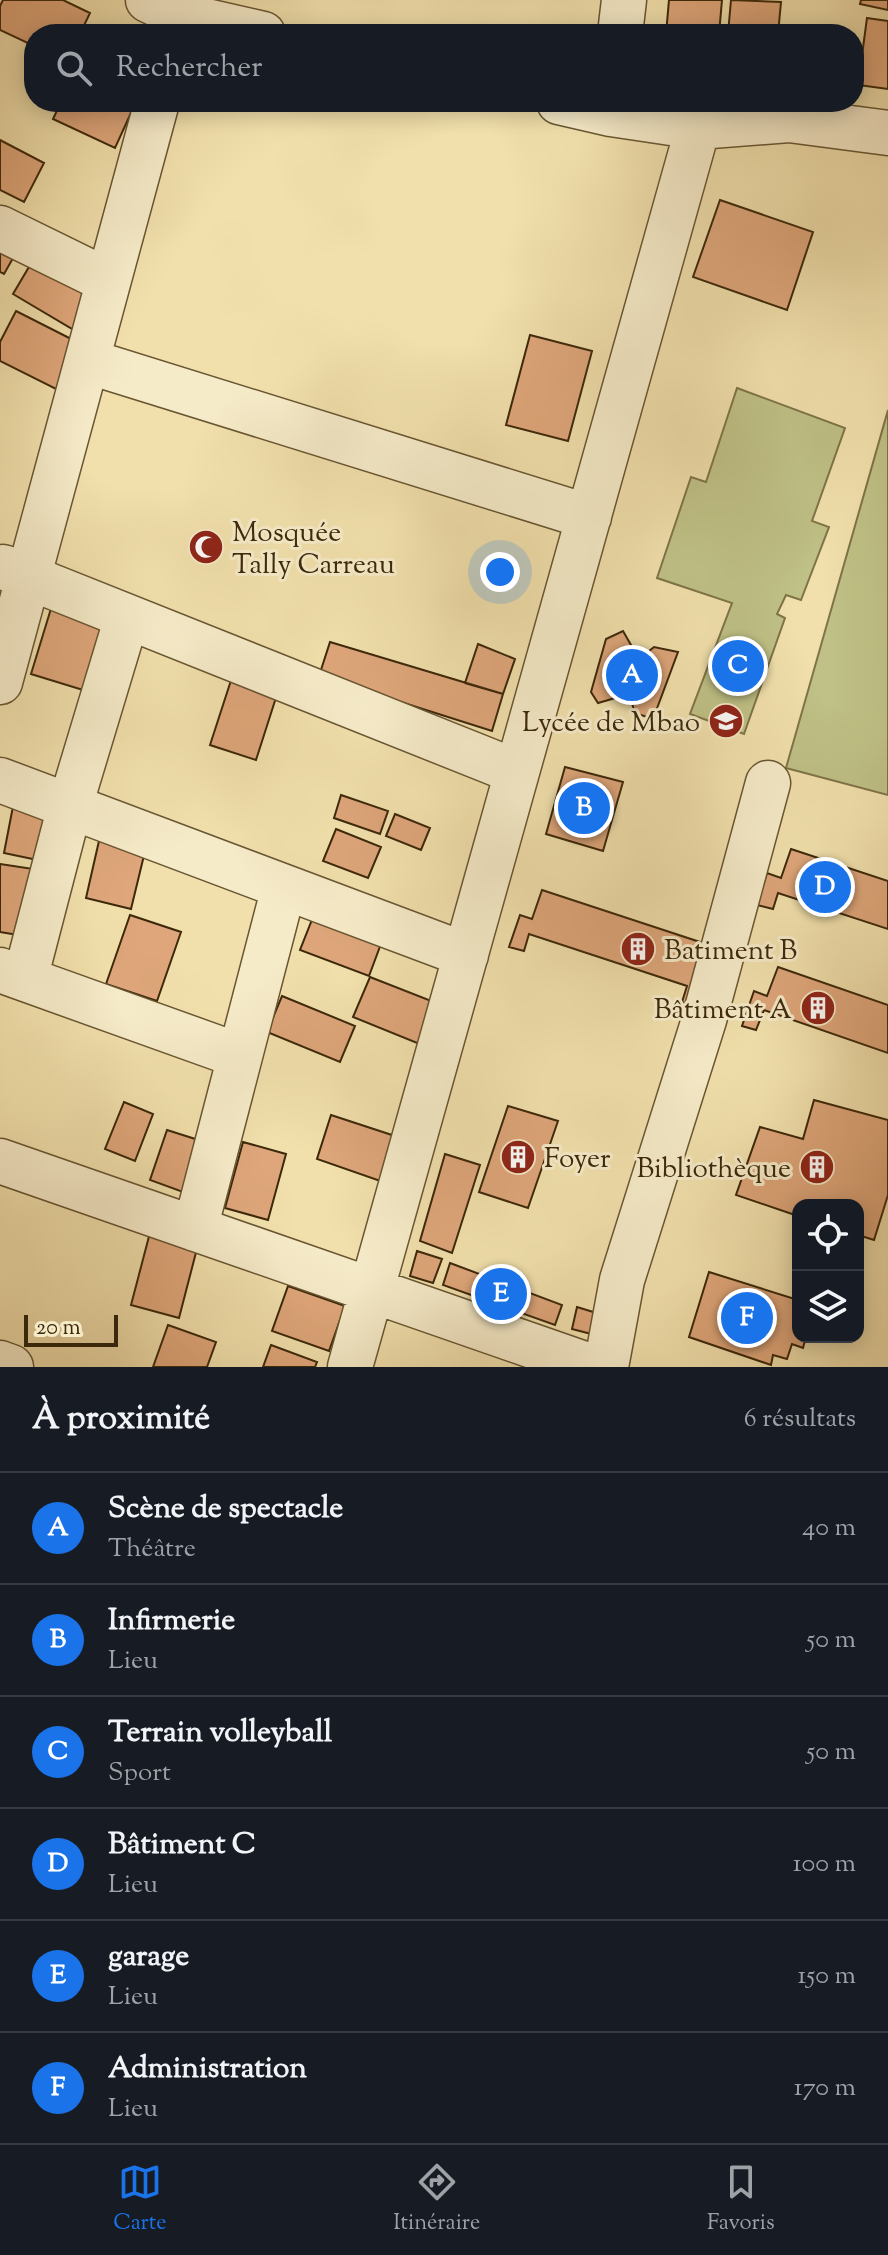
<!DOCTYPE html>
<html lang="fr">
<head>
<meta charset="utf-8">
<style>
	body { margin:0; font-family:"Sorts Mill Goudy",serif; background:#20242c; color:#f1f3f6 }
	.controls { position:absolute; right:24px; bottom:24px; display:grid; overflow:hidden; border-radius:16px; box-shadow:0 4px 20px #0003 }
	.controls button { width:72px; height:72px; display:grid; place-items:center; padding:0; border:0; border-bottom:2px solid #363941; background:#171b24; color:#f1f3f6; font:40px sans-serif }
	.scale { position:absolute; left:24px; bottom:20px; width:94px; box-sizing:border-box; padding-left:8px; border:4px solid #3c280a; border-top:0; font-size:22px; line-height:28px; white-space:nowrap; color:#3c280a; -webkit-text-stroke:6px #f6ebc9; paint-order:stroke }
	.you { position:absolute; left:500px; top:572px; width:28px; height:28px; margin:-20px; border:6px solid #fff; border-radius:50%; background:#1a73e8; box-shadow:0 0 0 12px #1a73e833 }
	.badge { display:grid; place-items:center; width:52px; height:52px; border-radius:50%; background:#1a73e8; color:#fff; font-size:26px; font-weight:700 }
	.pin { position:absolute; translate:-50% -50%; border:4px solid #fff; box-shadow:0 2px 8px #0006 }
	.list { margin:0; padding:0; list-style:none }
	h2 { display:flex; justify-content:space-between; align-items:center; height:104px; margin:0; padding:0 32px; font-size:34px }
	h2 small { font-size:26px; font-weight:400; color:#9ea1a6 }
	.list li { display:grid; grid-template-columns:52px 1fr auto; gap:24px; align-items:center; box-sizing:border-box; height:112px; padding:0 32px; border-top:2px solid #363941 }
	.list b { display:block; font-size:30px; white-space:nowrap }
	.list p { margin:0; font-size:26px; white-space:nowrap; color:#9ea1a6 }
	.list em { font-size:26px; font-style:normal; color:#9ea1a6 }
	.icon { flex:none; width:44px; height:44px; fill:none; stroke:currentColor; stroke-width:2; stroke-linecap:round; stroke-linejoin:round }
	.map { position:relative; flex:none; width:888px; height:1367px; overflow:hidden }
	.search { position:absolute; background:#171b24; box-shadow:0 4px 20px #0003; left:24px; right:24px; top:24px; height:88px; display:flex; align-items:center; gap:20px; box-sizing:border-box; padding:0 28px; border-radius:32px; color:#9ea1a6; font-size:30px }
	.sheet { height:776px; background:#171b24 }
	nav { display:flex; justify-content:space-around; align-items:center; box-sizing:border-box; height:112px; border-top:2px solid #363941; background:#171b24; font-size:22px; color:#9ea1a6 }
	nav a { display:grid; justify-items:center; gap:4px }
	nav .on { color:#1a73e8 }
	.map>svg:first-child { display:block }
</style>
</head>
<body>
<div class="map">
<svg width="888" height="1367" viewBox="0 0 888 1367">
	<rect width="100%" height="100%" fill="#f1e0ac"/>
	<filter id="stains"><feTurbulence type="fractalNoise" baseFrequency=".0025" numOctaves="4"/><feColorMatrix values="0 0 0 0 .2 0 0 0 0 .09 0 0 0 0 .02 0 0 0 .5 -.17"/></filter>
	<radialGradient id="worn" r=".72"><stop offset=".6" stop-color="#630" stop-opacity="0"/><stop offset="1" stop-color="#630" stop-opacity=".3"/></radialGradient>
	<path fill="#bfc186" stroke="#7e7448" stroke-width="2" d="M 737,388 L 845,428 L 812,521 L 829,527 L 801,600 L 786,595 L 777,614 L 785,618 L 744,734 L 690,714 L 732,603 L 657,578 L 691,477 L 706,482 Z
		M 888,410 L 888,795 L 786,768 Z"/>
	<path fill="#dea67a" stroke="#3c280a" stroke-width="2" d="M 3,0 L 63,0 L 90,13 L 80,34 L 34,34 L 34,46 L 0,30 L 0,6 Z
		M 669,0 L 722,0 L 719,34 L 666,34 Z
		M 731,0 L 781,2 L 778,34 L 728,34 Z
		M 861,0 L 888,0 L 888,10 L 860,4 Z
		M 867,18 L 888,21 L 888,89 L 858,85 Z
		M 61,102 L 136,102 L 115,148 L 53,119 Z
		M 0,140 L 44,163 L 24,202 L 0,190 Z
		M 720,200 L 813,232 L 787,310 L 693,277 Z
		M 0,232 L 21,244 L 4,274 L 0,272 Z
		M 36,255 L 101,294 L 79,333 L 13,294 Z
		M 16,311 L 89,348 L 66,394 L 0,361 L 0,342 Z
		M 530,335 L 592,351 L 568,441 L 506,425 Z
		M 53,602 L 105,618 L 83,690 L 31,674 Z
		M 623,631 L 639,659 L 654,647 L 678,652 L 653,719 L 635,713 L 629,694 L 598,703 L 591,692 L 606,639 Z
		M 330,642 L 503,694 L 492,731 L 319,676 Z
		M 478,644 L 515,659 L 503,694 L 465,683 Z
		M 235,668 L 281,682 L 256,760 L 210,745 Z
		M 565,767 L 623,782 L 603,851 L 546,834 Z
		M 341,795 L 388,811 L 380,834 L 334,818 Z
		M 15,796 L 58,805 L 47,862 L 4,853 Z
		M 395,814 L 430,828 L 421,850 L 386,836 Z
		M 336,829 L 381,847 L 368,878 L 323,861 Z
		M 101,832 L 147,843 L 131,909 L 86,898 Z
		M 791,849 L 888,881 L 888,929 L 778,893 L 773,909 L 757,905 L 767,873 L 781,878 Z
		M 0,864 L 40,870 L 30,937 L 0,932 Z
		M 542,890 L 703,943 L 693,976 L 705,980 L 696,1006 L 682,1002 L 687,986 L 529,934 L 524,951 L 509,947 L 520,915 L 532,919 Z
		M 317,907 L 385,933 L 369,976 L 300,950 Z
		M 130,915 L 181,932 L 157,1001 L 106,984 Z
		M 778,967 L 888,1005 L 888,1053 L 764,1010 L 756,1030 L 742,1026 L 754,991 L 767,996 Z
		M 370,977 L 439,1004 L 422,1045 L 353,1017 Z
		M 282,996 L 355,1026 L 340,1062 L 267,1032 Z
		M 814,1100 L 888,1120 L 888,1195 L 874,1240 L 858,1235 L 858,1205 L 798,1205 L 798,1216 L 736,1195 L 760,1127 L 803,1139 Z
		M 124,1102 L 153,1114 L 135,1161 L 105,1149 Z
		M 508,1106 L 558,1121 L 528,1208 L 479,1192 Z
		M 331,1115 L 401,1138 L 386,1183 L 317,1159 Z
		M 167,1130 L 211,1144 L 194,1196 L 150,1180 Z
		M 243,1142 L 286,1154 L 268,1220 L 225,1208 Z
		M 445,1154 L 480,1165 L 452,1253 L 420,1241 Z
		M 152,1225 L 200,1237 L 179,1318 L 131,1305 Z
		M 417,1251 L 442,1259 L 433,1283 L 410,1276 Z
		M 450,1263 L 562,1305 L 555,1325 L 443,1285 Z
		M 709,1272 L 798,1300 L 798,1337 L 806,1337 L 803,1348 L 792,1344 L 787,1359 L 773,1355 L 771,1365 L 689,1337 Z
		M 288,1286 L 345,1306 L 329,1351 L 272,1331 Z
		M 577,1307 L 603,1315 L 599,1336 L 572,1329 Z
		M 168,1325 L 216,1342 L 207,1367 L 153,1367 Z
		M 271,1345 L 317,1362 L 315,1367 L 263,1367 Z"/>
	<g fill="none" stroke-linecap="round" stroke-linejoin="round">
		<g stroke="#695632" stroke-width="47">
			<path id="minor" d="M 148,0 L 180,15 L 263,34
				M 620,34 L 624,0
				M 559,102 L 611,114 L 698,127 L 789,120 L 888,133
				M 0,228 L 108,281
				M 87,361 L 589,517
				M 3,567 L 517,772
				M 0,682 L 157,102
				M 0,780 L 466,955
				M 0,970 L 240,1056
				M 25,979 L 70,806 L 127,617
				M 0,1161 L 593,1367
				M 195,1229 L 284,887
				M 0,1363 L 11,1367
				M 350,1367 L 698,127
				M 606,1367 L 622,1280 L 704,1020 L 768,783"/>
		</g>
		<use href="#minor" stroke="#f6ebc9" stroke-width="44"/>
	</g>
	<defs>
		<g id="mosque-disc" transform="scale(1.8)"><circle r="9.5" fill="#8f2418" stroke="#f6ebc9"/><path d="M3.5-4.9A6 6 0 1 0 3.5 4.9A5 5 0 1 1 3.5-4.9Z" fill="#fff"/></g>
		<g id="school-disc" transform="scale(1.8)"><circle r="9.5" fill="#8f2418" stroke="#f6ebc9"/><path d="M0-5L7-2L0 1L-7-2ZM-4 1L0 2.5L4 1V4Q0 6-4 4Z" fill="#fff"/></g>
		<g id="building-disc" transform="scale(1.8)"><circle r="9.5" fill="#8f2418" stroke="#f6ebc9"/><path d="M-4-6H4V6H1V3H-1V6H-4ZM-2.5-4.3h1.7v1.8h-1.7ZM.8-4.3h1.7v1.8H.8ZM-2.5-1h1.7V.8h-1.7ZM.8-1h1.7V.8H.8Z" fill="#fff"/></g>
	</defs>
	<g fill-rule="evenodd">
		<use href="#mosque-disc" x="206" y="547"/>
		<use href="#school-disc" x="726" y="721"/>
		<use href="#building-disc" x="638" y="949"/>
		<use href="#building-disc" x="818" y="1008"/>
		<use href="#building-disc" x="518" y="1157"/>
		<use href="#building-disc" x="817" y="1167"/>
	</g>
	<g text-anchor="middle" stroke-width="6" stroke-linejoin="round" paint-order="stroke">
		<g font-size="28" fill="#3c280a" stroke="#f6ebc9" text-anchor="start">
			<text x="232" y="541">Mosquée<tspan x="232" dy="32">Tally Carreau</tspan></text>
			<text x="700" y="731" text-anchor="end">Lycée de Mbao</text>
			<text x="664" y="959">Batiment B</text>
			<text x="792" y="1018" text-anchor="end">Bâtiment A</text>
			<text x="544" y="1167">Foyer</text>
			<text x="791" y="1177" text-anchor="end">Bibliothèque</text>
		</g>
	</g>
	<rect width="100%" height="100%" filter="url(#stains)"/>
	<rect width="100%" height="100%" fill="url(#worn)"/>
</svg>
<div class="controls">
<button><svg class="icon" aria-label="locate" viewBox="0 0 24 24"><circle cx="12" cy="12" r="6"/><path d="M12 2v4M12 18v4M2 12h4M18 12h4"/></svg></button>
<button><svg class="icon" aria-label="layers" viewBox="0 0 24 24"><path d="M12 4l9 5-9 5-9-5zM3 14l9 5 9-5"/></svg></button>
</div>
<div class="scale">20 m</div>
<div class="you"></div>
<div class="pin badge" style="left:632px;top:675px">A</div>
<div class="pin badge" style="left:584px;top:808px">B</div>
<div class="pin badge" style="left:738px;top:666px">C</div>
<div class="pin badge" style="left:825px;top:887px">D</div>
<div class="pin badge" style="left:501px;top:1294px">E</div>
<div class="pin badge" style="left:747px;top:1318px">F</div>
<div class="search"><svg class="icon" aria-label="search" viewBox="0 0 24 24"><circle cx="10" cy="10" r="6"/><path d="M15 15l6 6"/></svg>Rechercher</div>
</div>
<section class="sheet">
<h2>À proximité<small>6 résultats</small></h2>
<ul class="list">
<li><span class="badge">A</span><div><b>Scène de spectacle</b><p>Théâtre</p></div><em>40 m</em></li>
<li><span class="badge">B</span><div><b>Infirmerie</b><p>Lieu</p></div><em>50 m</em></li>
<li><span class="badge">C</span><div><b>Terrain volleyball</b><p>Sport</p></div><em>50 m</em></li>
<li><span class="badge">D</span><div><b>Bâtiment C</b><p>Lieu</p></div><em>100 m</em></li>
<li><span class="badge">E</span><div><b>garage</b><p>Lieu</p></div><em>150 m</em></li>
<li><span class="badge">F</span><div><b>Administration</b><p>Lieu</p></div><em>170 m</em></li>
</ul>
</section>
<nav>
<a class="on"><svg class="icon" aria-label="map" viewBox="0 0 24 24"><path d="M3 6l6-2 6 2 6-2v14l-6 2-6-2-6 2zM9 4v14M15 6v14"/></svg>Carte</a>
<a><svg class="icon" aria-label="directions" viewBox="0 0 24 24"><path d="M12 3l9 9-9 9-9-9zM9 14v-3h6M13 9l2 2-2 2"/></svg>Itinéraire</a>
<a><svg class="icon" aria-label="saved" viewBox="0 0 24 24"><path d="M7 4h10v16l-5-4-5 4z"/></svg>Favoris</a>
</nav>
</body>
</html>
